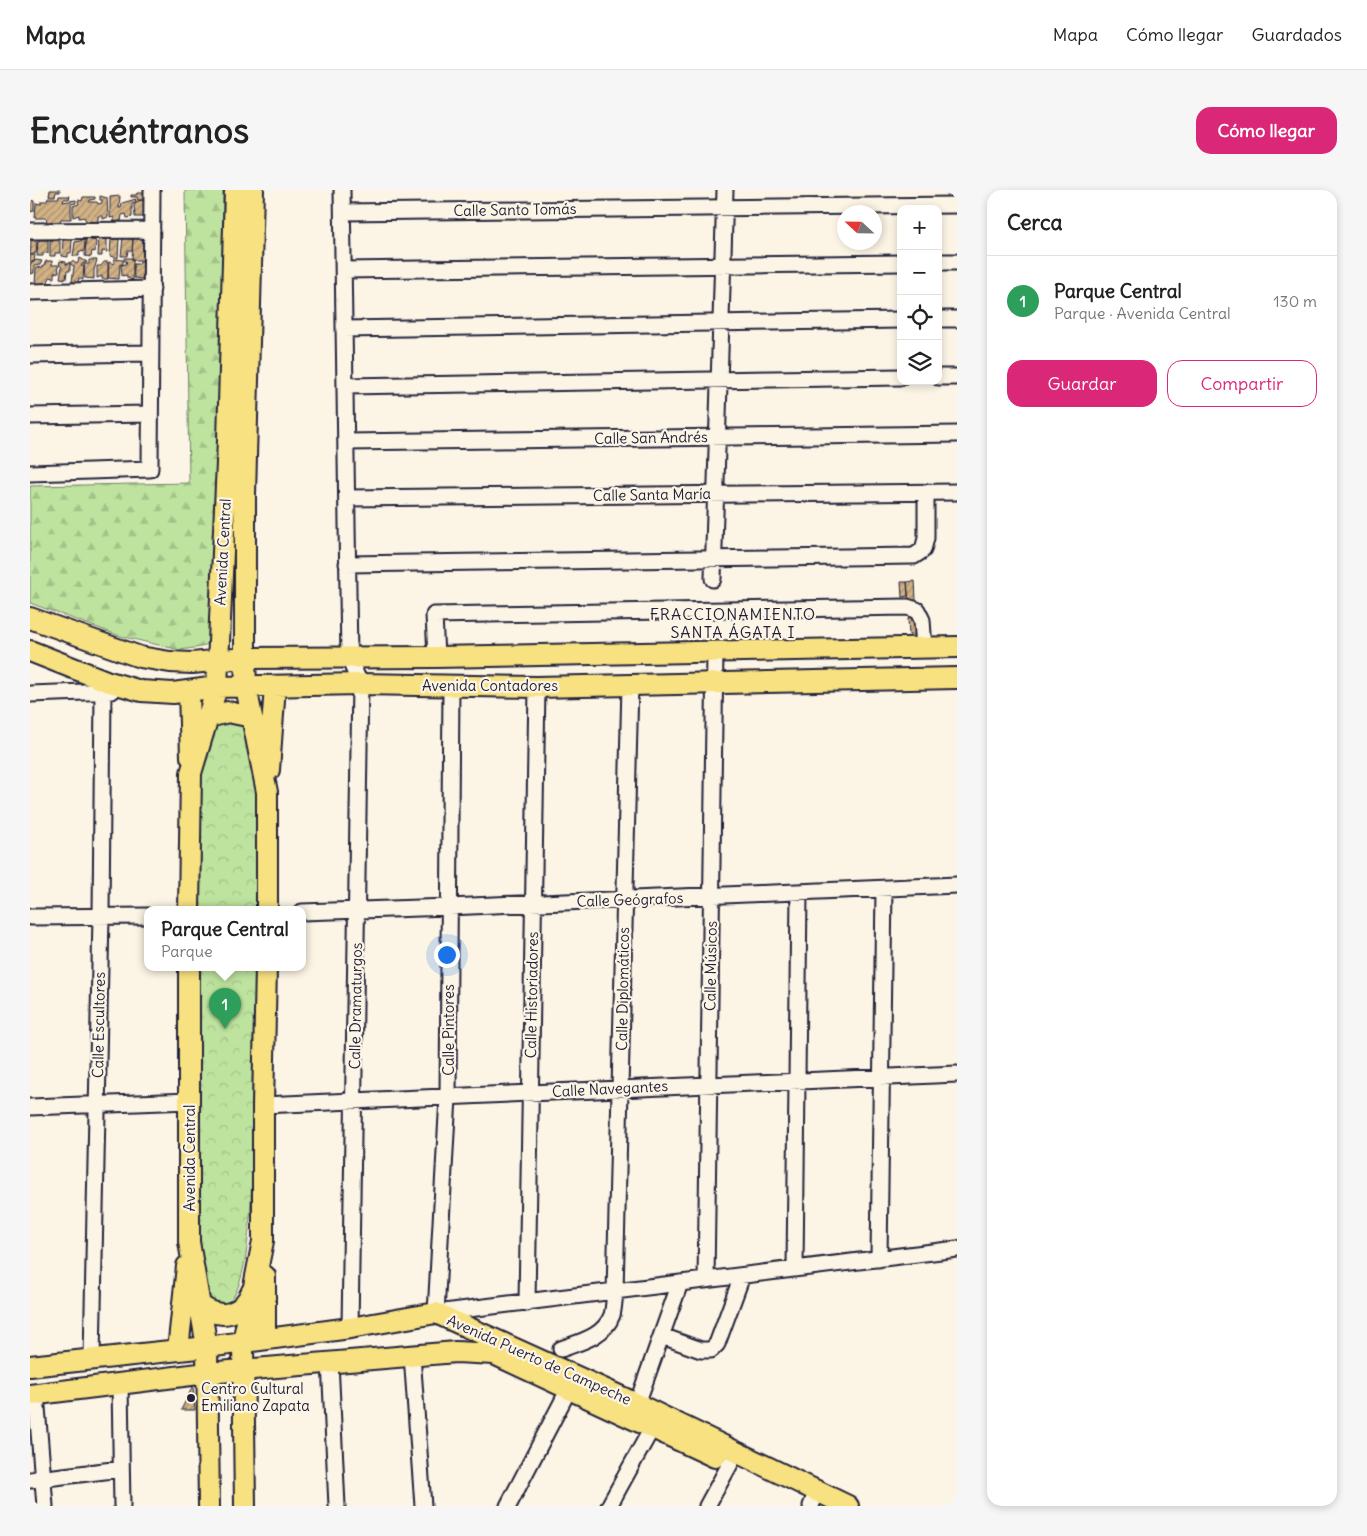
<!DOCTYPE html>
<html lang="es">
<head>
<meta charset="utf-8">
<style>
	body { margin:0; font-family:Delius,sans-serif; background:#f6f6f6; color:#222 }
	.controls { position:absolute; right:15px; top:15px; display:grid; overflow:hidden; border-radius:10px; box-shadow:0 2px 8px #0003 }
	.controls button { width:45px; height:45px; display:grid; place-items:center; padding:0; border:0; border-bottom:1px solid #e0e0e0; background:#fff; color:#222; font:25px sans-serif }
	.compass { position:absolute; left:807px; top:15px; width:45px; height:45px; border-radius:50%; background:#fff; box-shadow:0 2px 8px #0003; rotate:292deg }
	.you { position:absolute; left:416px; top:764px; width:18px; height:18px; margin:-12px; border:4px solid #fff; border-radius:50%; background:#1a73e8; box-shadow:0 0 0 8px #1a73e833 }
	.badge { display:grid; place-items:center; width:32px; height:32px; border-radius:50%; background:#db2777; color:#fff; font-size:16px; font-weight:700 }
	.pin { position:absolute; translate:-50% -41px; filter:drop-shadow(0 1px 2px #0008) }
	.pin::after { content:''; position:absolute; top:26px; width:18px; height:15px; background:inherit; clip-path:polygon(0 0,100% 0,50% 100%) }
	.popup { position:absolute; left:114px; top:716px; width:162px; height:65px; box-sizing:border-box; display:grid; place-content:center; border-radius:10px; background:#fff; filter:drop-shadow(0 1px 4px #0005); font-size:16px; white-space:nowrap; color:#767676 }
	.popup b { font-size:19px; color:#222 }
	.popup::after { content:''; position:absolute; left:50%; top:100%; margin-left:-10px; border:10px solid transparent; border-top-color:#fff }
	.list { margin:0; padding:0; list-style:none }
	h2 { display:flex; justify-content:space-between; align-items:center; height:65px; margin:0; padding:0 20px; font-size:21px }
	h2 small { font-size:16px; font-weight:400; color:#767676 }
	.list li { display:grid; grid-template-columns:32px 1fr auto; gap:15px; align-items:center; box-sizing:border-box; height:90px; padding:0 20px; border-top:1px solid #e0e0e0 }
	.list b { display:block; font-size:19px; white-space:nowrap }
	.list p { margin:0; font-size:16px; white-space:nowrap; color:#767676 }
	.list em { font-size:16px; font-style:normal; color:#767676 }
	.actions { display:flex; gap:10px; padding:15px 20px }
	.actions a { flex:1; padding:11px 0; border:1px solid #db2777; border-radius:15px; text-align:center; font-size:18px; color:#db2777 }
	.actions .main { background:#db2777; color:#fff }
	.icon { flex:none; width:28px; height:28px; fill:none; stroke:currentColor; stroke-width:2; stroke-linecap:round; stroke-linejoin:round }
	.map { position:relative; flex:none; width:927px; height:1316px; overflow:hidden; border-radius:15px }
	header { display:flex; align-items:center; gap:30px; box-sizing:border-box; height:70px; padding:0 25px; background:#fff; border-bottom:1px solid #e0e0e0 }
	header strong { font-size:24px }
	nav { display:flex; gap:28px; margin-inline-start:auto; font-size:18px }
	.intro { display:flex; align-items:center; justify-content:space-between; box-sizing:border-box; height:120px; padding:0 30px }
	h1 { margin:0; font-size:35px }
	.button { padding:12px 22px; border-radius:15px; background:#db2777; color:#fff; font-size:18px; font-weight:700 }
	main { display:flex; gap:30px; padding:0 30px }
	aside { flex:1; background:#fff; border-radius:15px; box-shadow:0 2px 8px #0003 }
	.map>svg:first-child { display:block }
</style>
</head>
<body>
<header>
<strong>Mapa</strong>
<nav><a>Mapa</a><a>Cómo llegar</a><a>Guardados</a></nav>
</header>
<div class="intro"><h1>Encuéntranos</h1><a class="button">Cómo llegar</a></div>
<main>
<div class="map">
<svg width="927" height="1316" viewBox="0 0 927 1316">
	<defs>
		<pattern id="forest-firs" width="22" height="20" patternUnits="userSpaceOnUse" patternTransform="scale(1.25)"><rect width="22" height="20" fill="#bee39e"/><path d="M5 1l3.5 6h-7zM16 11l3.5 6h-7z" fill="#a3c289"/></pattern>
		<pattern id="park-crowns" width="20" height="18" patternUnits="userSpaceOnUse" patternTransform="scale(1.25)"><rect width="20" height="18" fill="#bee39e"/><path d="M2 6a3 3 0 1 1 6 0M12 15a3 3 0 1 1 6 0" fill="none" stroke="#a3c289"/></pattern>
		<pattern id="building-hatch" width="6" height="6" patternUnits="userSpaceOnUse" patternTransform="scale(1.25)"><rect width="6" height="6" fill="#d2b285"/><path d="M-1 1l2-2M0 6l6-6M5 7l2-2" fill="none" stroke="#aa906e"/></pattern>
	</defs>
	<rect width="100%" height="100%" fill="#fcf5e5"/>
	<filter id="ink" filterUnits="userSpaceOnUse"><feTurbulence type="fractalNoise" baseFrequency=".02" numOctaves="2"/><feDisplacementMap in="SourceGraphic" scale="10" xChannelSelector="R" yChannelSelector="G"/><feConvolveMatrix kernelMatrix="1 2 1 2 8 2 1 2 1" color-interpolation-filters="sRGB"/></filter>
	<g filter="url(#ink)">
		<path fill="url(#forest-firs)" stroke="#70826c" d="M 155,0 L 193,0 L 187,449 L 171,457 L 150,460 L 90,446 L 0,413 L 0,296 L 159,293 Z"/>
		<path fill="url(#park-crowns)" stroke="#70826c" d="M 198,530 L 209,534 L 215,540 L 227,595 L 228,720 L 168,720 L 169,587 L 184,535 Z
			M 166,778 L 227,778 C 226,817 223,857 222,896 C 221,941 228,1085 198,1114 L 186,1115 L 180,1109 L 169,1071 L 164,868 Z"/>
		<path fill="url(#building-hatch)" stroke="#22223b" d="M 20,0 L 30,0 L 30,2 L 26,2 L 25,6 L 19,6 Z
			M 107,3 L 114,3 L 113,10 L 108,10 L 107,7 L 101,7 L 101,5 L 106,5 Z
			M 29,6 L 40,6 L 39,9 L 34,9 L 33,12 L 46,10 L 46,13 L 41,14 L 41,29 L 31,29 L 30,32 L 17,33 L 16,28 L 5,28 L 6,13 L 11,14 L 11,11 L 17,11 L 18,8 L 28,8 Z
			M 70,6 L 77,8 L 78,27 L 73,29 L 73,26 L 68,26 L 68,32 L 56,31 L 54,27 L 49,28 L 49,25 L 43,27 L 43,16 L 49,14 L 48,10 L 52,11 L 53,7 L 65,7 L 65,9 L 60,10 L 59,12 L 67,12 L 68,14 L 72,13 L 72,10 L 70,10 Z
			M 90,6 L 89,18 L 91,18 L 92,13 L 106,9 L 105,13 L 102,14 L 102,27 L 97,28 L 96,24 L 92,25 L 91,31 L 84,32 L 84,27 L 80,28 L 80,7 Z
			M 0,10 L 4,11 L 4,21 L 0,22 Z
			M 114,10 L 114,27 L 105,27 L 104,15 L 107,11 Z
			M 103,45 L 111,46 L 111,49 L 116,49 L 113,61 L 115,62 L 115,70 L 102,70 Z
			M 69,48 L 77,50 L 77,62 L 72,61 L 72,66 L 68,66 Z
			M 93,48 L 103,49 L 102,61 L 98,61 L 97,66 L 91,66 Z
			M 56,49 L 66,51 L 65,62 L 62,61 L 61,67 L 55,66 Z
			M 81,49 L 89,49 L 88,68 L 80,66 Z
			M 1,50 L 7,52 L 6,63 L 1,65 L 5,65 L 4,72 L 0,71 Z
			M 8,50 L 18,50 L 18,63 L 13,63 L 13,66 L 7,66 Z
			M 20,50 L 30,51 L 30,63 L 25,63 L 25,66 L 20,66 Z
			M 33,50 L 42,50 L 41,63 L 38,63 L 38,67 L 32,66 Z
			M 55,50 L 54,62 L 49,61 L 49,66 L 43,66 L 45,52 Z
			M 50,68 L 57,72 L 52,74 L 51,76 L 54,76 L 53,90 L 49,88 L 48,93 L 42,92 L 44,76 L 40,74 L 42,71 L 47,74 Z
			M 94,68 L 103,68 L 103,90 L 97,88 L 97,85 L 92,86 L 91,75 L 96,74 L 97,71 L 94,71 Z
			M 84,69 L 93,70 L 93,75 L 90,74 L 89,89 L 78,88 L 79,72 L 84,74 Z
			M 6,70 L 12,71 L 10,75 L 4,76 L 4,83 L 0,84 L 0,73 L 4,72 Z
			M 59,70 L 67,70 L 64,80 L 64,89 L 55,88 L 54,74 L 59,74 Z
			M 16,71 L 22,71 L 22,75 L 28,75 L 29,82 L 24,83 L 24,88 L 20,87 L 17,94 L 5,95 L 6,78 L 13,77 Z
			M 30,71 L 36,72 L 36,74 L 37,75 L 38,73 L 40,72 L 40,81 L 37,81 L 36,89 L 30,88 L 32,77 L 29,75 Z
			M 110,71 L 116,72 L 112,89 L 104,88 L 103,74 L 109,74 Z
			M 74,72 L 78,72 L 78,89 L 72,89 L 72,86 L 67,88 L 67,76 L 71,76 Z
			M 885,391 L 886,410 L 879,411 L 877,392 Z
			M 871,392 L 877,392 L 878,406 L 872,407 Z
			M 888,427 L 890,444 L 879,445 L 878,428 Z
			M 163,1196 L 165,1220 L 151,1220 Z"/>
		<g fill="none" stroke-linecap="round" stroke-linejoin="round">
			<g stroke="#22223b" stroke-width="19">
				<path id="minor" d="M 312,0 L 319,468 L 330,494 L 320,1138
					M 313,22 L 927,15
					M 0,41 L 122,40
					M 908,72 L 927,72
					M 313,80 L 871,73
					M 0,102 L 122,99
					M 908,129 L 927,129
					M 314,139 L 871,130
					M 0,165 L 120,163
					M 908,187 L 927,187
					M 315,196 L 871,187
					M 0,226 L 120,224
					M 316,252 L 927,244
					M 0,283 L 120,279 L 122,0
					M 317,308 L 927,302
					M 317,374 L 884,366 L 893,360 L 896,348 L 896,303
					M 683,389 L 695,0
					M 406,467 L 404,425 L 877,417 L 887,420 L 892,430 L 894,458
					M 421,496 L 418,907 L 406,1123 L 927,1059
					M 0,504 L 82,501
					M 272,722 L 419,717 L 927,695
					M 0,727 L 118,726
					M 233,915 L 927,884
					M 0,917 L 160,911
					M 849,1069 L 854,699
					M 765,1079 L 769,702
					M 676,1090 L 685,462
					M 497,1113 L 507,497
					M 632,1146 L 671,1160 L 681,1160 L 687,1154 L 712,1086
					M 531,1159 C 550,1152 574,1147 582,1125 C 584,1118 584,1109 585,1102 L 600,495
					M 382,1165 L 393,1316
					M 62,1168 L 71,726 L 73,501
					M 300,1172 L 307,1316
					M 90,1194 L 92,1316
					M 6,1205 L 15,1316
					M 607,1214 L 650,1093
					M 0,1290 L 91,1279
					M 478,1316 L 543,1191
					M 579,1316 L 622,1238
					M 677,1316 L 700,1274
					M 781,1316 L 787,1301"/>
			</g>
			<g stroke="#22223b" stroke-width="24">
				<path id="major" d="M 223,0 L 215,304 L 215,468 L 216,497 L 237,602 L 237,720
					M 0,428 L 110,467 L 140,472 L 162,473 L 215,468 L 406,467 L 927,457
					M 0,461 L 76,491 L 111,501 L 143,503 L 187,497 L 330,494 L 507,497 L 927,488
					M 159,502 L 161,567
					M 179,527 L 198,522 L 222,527
					M 239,580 L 245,496
					M 159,720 L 161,583 L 187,497 L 198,250 L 205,0
					M 159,778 L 159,1052 L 177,1157 L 179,1316
					M 170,1115 C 191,1131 212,1125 222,1101
					M 235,1149 L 235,1086
					M 148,1160 L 157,1076
					M 0,1176 L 177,1157 L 320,1138 L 406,1123 L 607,1214 L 818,1316
					M 0,1205 L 177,1183 L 426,1162 L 464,1164 L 685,1267
					M 215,1316 L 213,1152 L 233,1051 L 233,915 L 236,778"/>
			</g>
			<use href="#minor" stroke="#fcf5e5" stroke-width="15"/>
			<use href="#major" stroke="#f8e181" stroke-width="20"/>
		</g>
	</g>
	<circle fill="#22223b" stroke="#fcf5e5" stroke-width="2" cx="161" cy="1208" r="5"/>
	<g text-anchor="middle" stroke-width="4.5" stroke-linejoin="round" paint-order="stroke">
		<g font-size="15" fill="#22223b" stroke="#fcf5e5">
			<text transform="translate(485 20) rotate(-1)" y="5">Calle Santo Tomás</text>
			<text transform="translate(621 248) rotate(-1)" y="5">Calle San Andrés</text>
			<text transform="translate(622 305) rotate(-1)" y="5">Calle Santa María</text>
			<text transform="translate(193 362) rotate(-87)" y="5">Avenida Central</text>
			<text x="460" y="501">Avenida Contadores</text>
			<text transform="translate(600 710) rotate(-2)" y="5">Calle Geógrafos</text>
			<text transform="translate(681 776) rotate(-89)" y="5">Calle Músicos</text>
			<text transform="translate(593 799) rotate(-89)" y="5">Calle Diplomáticos</text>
			<text transform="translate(502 805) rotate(-89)" y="5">Calle Historiadores</text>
			<text transform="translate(326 816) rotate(-89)" y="5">Calle Dramaturgos</text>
			<text transform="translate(69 835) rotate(-89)" y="5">Calle Escultores</text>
			<text transform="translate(419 840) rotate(-90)" y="5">Calle Pintores</text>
			<text transform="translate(580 899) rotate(-3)" y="5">Calle Navegantes</text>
			<text transform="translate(160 968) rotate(-90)" y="5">Avenida Central</text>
			<text transform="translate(509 1170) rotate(24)" y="5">Avenida Puerto de Campeche</text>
		</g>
		<g font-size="15" fill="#22223b" stroke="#fcf5e5" text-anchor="start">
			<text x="171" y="1204">Centro Cultural<tspan x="171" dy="17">Emiliano Zapata</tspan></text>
		</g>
		<g font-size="16" letter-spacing="1" fill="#22223b" stroke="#fcf5e5">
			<text x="703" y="430">FRACCIONAMIENTO<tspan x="703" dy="18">SANTA ÁGATA I</tspan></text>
		</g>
	</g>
</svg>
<div class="controls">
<button>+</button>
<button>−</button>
<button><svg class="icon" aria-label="locate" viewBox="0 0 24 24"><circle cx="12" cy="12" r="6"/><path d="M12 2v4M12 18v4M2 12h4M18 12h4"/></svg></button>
<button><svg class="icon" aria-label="layers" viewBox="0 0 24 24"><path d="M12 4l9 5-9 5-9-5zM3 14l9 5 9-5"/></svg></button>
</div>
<svg class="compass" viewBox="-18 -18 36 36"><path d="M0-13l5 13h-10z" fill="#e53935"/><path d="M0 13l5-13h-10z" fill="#767676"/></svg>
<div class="you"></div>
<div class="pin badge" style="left:195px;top:839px;background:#2e9e5b">1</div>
<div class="popup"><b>Parque Central</b>Parque</div>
</div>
<aside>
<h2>Cerca<small></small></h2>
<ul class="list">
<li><span class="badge" style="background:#2e9e5b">1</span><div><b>Parque Central</b><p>Parque · Avenida Central</p></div><em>130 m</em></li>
</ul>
<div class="actions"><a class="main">Guardar</a><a>Compartir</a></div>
</aside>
</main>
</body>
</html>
